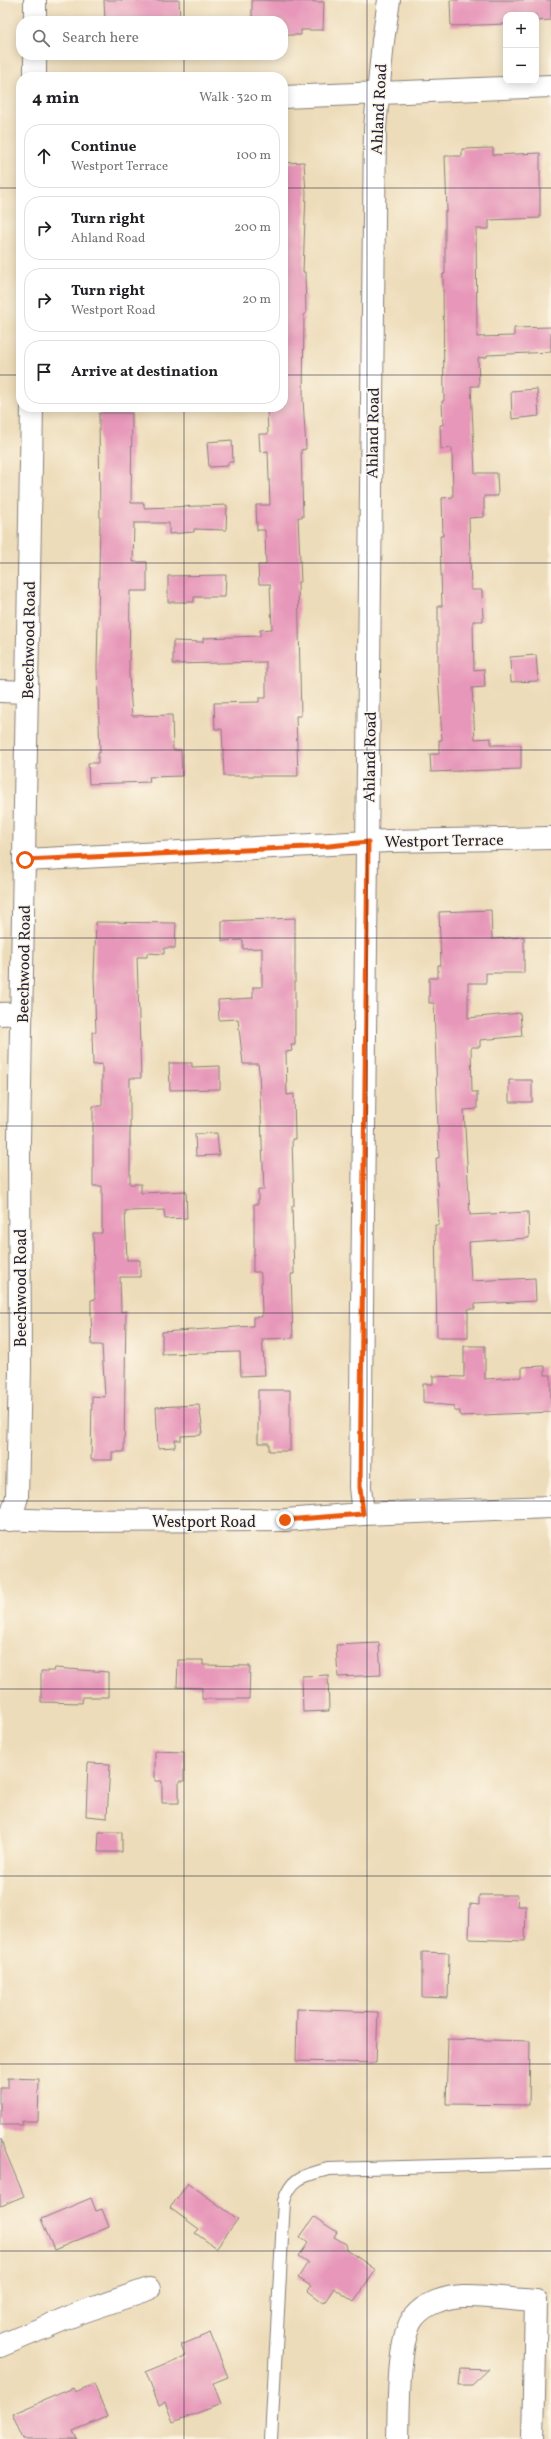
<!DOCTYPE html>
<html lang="en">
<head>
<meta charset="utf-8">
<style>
	body { margin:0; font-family:Vollkorn,serif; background:#f6f6f6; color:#202124 }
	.controls { position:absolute; right:12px; top:12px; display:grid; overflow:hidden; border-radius:8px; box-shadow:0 2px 10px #0003 }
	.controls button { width:36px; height:36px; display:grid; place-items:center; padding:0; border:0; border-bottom:1px solid #e0e0e0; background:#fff; color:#202124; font:20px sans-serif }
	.stop { position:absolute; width:12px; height:12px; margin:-9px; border:3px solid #ea580c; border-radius:50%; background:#fff }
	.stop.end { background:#ea580c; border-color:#fff; box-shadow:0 1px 4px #0008 }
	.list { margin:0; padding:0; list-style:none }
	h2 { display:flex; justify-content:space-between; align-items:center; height:52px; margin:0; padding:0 16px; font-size:17px }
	h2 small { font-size:13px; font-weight:400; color:#757577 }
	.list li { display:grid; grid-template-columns:26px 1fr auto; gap:12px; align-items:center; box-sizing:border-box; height:64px; margin:0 8px 8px; padding:0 8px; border:1px solid #e0e0e0; border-radius:16px }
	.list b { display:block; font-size:15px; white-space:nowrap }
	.list p { margin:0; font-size:13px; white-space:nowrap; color:#757577 }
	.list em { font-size:13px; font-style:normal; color:#757577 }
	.icon { flex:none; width:22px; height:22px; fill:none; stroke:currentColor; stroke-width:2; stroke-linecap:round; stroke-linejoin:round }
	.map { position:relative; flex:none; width:551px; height:2439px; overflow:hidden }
	.search { position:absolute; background:#fff; box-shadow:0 2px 10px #0003; left:16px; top:16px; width:272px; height:44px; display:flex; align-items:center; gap:10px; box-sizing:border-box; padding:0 14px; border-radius:16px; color:#757577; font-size:15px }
	.panel { position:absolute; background:#fff; box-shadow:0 2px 10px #0003; left:16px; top:72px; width:272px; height:340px; border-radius:16px }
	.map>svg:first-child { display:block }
</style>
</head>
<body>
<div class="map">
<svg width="551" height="2439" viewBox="0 0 551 2439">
	<rect width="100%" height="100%" fill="#fcf5e5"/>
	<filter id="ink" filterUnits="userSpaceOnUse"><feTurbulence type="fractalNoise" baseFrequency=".025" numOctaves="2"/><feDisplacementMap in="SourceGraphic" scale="8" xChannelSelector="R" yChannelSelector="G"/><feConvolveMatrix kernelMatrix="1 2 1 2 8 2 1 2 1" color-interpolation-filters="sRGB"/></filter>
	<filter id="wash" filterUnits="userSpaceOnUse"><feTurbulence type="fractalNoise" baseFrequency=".012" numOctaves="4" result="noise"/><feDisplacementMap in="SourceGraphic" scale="16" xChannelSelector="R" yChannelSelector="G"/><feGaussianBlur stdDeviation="0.9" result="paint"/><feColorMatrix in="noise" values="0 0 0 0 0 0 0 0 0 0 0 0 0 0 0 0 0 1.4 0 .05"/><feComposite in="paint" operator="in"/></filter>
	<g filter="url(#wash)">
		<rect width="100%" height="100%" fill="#eddcb9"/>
		<g id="blocks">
			<path fill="#e797b9" d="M 104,0 L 179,0 L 180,21 L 105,21 Z
				M 252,0 L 324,2 L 323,30 L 301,30 L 301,35 L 283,35 L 283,21 L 252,21 Z
				M 450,0 L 551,0 L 551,20 L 536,21 L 536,15 L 506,15 L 506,24 L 451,26 Z
				M 493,148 L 493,155 L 540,153 L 540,218 L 489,220 L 489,229 L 476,229 L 477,337 L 514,336 L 514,328 L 551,327 L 551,352 L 487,355 L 487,357 L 478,358 L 479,386 L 471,386 L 475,473 L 497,473 L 498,496 L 484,496 L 484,517 L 469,518 L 471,590 L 482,590 L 483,621 L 473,621 L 474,670 L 484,669 L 485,687 L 472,688 L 475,739 L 491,738 L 491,745 L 521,745 L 521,769 L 431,772 L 430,754 L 439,754 L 439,740 L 442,740 L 438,672 L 438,606 L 442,606 L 440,536 L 443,536 L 442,498 L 453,497 L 452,448 L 441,449 L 440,425 L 443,425 L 442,401 L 444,401 L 443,274 L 445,274 L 445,211 L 447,211 L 445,156 L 462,156 L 462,149 Z
				M 304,162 L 306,193 L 303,272 L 305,272 L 306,314 L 304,314 L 303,399 L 306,449 L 301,450 L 303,517 L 298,517 L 301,582 L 298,582 L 301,716 L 296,716 L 298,776 L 224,776 L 222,729 L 215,729 L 214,703 L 259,702 L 259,698 L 266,698 L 266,662 L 173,664 L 173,641 L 203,642 L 203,638 L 260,636 L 260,630 L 272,629 L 270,584 L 259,584 L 258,565 L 266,565 L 265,530 L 257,530 L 256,505 L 270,505 L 268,451 L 260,452 L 259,434 L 268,434 L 267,407 L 283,407 L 283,163 Z
				M 537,389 L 539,416 L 512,419 L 511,391 Z
				M 99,413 L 132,413 L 131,503 L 144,503 L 144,508 L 227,505 L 226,530 L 194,529 L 194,532 L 169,534 L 169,523 L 134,523 L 133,562 L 147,562 L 147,591 L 130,591 L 129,675 L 132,716 L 172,715 L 173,750 L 181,750 L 182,776 L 149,777 L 150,782 L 89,784 L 88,763 L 98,763 L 98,753 L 100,753 L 97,668 L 100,523 Z
				M 232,440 L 233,462 L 228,462 L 228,466 L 209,467 L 207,442 Z
				M 226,575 L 225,597 L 194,597 L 194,602 L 168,602 L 168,576 Z
				M 536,655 L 538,681 L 511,682 L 510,657 Z
				M 491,910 L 492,939 L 524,937 L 524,973 L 486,973 L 486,983 L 468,983 L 468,1018 L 520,1013 L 522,1036 L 480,1040 L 480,1047 L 471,1047 L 472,1092 L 477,1092 L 477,1109 L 464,1110 L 470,1215 L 528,1212 L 529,1238 L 469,1242 L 471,1281 L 535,1278 L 536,1301 L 475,1304 L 475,1309 L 468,1309 L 468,1337 L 437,1337 L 435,1225 L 439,1225 L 436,1158 L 439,1158 L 434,1003 L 429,1003 L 429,978 L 438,978 L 438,965 L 441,965 L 439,912 Z
				M 295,918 L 295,1045 L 291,1045 L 292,1051 L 286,1052 L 287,1095 L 294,1094 L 295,1139 L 292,1139 L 294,1206 L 292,1206 L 294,1274 L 291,1274 L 293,1338 L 262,1339 L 265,1375 L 241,1376 L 240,1352 L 162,1354 L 162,1332 L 253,1326 L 253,1317 L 262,1317 L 261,1275 L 260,1272 L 253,1272 L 253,1255 L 254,1255 L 254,1204 L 258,1204 L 258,1190 L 264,1190 L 259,1071 L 258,1064 L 243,1064 L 238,1019 L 219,1020 L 218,1000 L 253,998 L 253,987 L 262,987 L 262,948 L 243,949 L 243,940 L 222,941 L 222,921 Z
				M 96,922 L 176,923 L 175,948 L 164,948 L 164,954 L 147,953 L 147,957 L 137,957 L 141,1078 L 130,1078 L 130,1184 L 141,1184 L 141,1193 L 186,1191 L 187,1218 L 165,1219 L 164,1210 L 125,1211 L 127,1260 L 140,1260 L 140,1277 L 120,1277 L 121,1312 L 126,1311 L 124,1452 L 112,1452 L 112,1460 L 91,1460 L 92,1396 L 105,1397 L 102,1345 L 92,1345 L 91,1314 L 91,1300 L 95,1299 L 93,1233 L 102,1233 L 102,1186 L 93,1186 L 93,1106 L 102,1106 L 102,1064 L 93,1065 L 92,1032 L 96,1032 L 94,976 Z
				M 169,1063 L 192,1063 L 192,1067 L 220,1066 L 220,1089 L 170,1090 Z
				M 509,1080 L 532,1080 L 532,1102 L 509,1102 Z
				M 217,1133 L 219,1155 L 196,1156 L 195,1134 Z
				M 464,1346 L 485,1346 L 485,1379 L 522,1377 L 522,1367 L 545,1366 L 545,1375 L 551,1375 L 551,1412 L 460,1416 L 460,1411 L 454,1411 L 454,1406 L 423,1403 L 423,1384 L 433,1384 L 433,1376 L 464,1377 Z
				M 258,1390 L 290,1390 L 290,1451 L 269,1451 L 269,1443 L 258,1443 Z
				M 199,1405 L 203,1432 L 201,1432 L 201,1435 L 181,1436 L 181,1440 L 175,1440 L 175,1447 L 158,1448 L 156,1407 Z
				M 379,1643 L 381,1675 L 338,1677 L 336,1645 Z
				M 178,1660 L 203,1660 L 203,1665 L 250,1666 L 249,1699 L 202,1699 L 202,1688 L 177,1687 Z
				M 55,1668 L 108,1672 L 108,1697 L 83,1697 L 82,1703 L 41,1702 L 41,1671 L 54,1671 Z
				M 328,1675 L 329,1711 L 303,1712 L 302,1676 Z
				M 155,1751 L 184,1752 L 184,1781 L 179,1781 L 179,1803 L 162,1803 L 162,1781 L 155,1781 Z
				M 88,1763 L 110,1764 L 107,1818 L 86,1816 Z
				M 99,1832 L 122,1832 L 122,1852 L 98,1852 Z
				M 479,1895 L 518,1895 L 517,1906 L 526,1906 L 525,1941 L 469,1939 L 470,1904 L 479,1905 Z
				M 422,1952 L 449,1953 L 448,1998 L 422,1997 Z
				M 297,2009 L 378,2012 L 376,2063 L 296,2061 Z
				M 448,2039 L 530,2041 L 529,2105 L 446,2104 Z
				M 8,2078 L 39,2079 L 38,2121 L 22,2121 L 22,2125 L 0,2125 L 0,2088 L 8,2088 Z
				M 0,2139 L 24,2196 L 0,2206 Z
				M 188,2183 L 238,2219 L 216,2248 L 195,2233 L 199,2229 L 170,2208 Z
				M 91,2198 L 96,2211 L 102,2209 L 109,2227 L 54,2250 L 41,2219 Z
				M 314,2217 L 337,2232 L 334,2237 L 346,2244 L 347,2250 L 376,2270 L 354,2302 L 334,2288 L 324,2303 L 308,2291 L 311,2286 L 298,2278 L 308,2262 L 299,2256 L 308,2243 L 300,2237 Z
				M 210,2333 L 228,2377 L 213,2383 L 221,2404 L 173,2422 L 165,2402 L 159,2405 L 146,2372 L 185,2356 L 181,2345 Z
				M 461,2368 L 489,2369 L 472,2385 L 459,2385 Z
				M 94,2384 L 107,2417 L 73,2431 L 77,2439 L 23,2439 L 12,2414 L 73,2388 L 75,2392 Z"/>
		</g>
	</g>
	<g filter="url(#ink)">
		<use href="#blocks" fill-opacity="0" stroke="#887f7a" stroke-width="1"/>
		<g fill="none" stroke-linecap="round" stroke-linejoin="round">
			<g stroke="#887f7a" stroke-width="14">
				<path id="lane" d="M 271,2439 L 284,2201 C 292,2176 305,2176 328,2169 L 551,2163"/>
			</g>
			<g stroke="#887f7a" stroke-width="24">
				<path id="street" d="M 35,21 L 35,0
					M 35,77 L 35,55
					M 283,97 L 551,86
					M 0,691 L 27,692
					M 25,860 L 388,841 L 551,838
					M 0,1014 L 22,1013
					M 363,1514 L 360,1487 L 375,128 L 383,41 L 389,0
					M 10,1520 L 17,1497 L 20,1369 L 19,1141 L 32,407
					M 0,2346 L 79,2313 L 149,2289
					M 398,2439 C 399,2410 397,2338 414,2317 C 425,2303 446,2297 463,2296 C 487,2295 512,2300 536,2301 L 533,2439"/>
			</g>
			<g stroke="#887f7a" stroke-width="24">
				<path id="secondary" d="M 0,1519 L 58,1521 L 285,1520 L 363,1514 L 551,1507"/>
			</g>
			<use href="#lane" stroke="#fff" stroke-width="12"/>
			<use href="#street" stroke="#fff" stroke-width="22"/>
			<use href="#secondary" stroke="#fff" stroke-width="22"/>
		</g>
	</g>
	<g fill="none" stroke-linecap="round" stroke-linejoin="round" filter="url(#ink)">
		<path stroke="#ea580c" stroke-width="5" d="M 25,860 L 329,846 L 368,842 L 360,1487 L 363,1514 L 285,1520"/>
	</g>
	<path fill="none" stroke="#22223b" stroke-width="1" stroke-opacity="0.55" d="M 184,0 L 184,21M 367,0 L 367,2439M 184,55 L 184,77M 0,188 L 21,188M 283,188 L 551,188M 0,375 L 21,375M 283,375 L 551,375M 184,407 L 184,2439M 0,563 L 551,563M 0,750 L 551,750M 0,938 L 551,938M 0,1126 L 551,1126M 0,1313 L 551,1313M 0,1501 L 551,1501M 0,1689 L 551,1689M 0,1876 L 551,1876M 0,2064 L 551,2064M 0,2251 L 551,2251"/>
	<g text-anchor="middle" stroke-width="3" stroke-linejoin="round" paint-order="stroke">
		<g font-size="16" fill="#22223b" stroke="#fcf5e5">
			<text transform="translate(378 109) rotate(-87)" y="6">Ahland Road</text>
			<text transform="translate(372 433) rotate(-89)" y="6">Ahland Road</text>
			<text transform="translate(28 640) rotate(-89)" y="6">Beechwood Road</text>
			<text transform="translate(369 757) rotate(-89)" y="6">Ahland Road</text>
			<text transform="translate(444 840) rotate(-1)" y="6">Westport Terrace</text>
			<text transform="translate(23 964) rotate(-89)" y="6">Beechwood Road</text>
			<text transform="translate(20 1288) rotate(-90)" y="6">Beechwood Road</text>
			<text x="204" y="1527">Westport Road</text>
		</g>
	</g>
</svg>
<div class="controls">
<button>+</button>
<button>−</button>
</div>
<div class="stop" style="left:25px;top:860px"></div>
<div class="stop end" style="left:285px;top:1520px"></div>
<div class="search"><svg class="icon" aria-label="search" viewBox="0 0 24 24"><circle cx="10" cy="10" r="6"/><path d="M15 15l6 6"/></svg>Search here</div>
<section class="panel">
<h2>4 min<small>Walk · 320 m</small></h2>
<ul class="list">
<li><svg class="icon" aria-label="ahead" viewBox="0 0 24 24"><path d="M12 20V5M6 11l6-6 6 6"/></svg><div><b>Continue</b><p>Westport Terrace</p></div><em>100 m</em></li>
<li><svg class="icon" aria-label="right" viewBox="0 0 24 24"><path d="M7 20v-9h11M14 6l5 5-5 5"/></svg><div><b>Turn right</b><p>Ahland Road</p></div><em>200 m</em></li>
<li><svg class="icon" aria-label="right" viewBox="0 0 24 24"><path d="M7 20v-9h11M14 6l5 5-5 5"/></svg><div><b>Turn right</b><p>Westport Road</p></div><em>20 m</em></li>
<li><svg class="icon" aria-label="arrive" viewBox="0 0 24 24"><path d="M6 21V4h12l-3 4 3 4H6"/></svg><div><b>Arrive at destination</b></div></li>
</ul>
</section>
</div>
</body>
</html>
